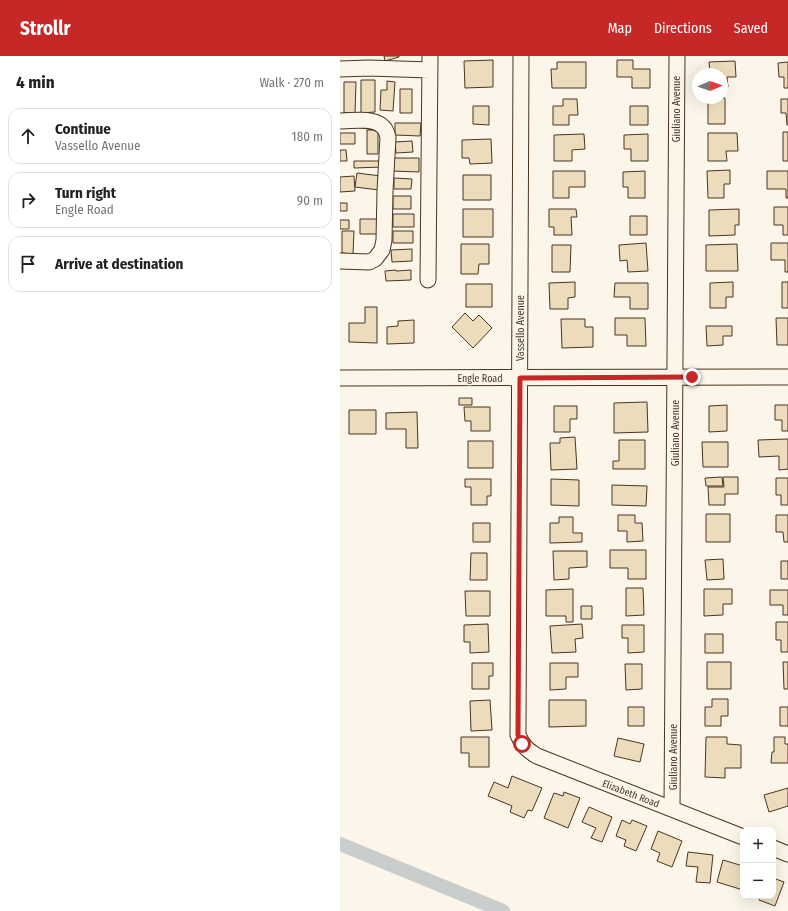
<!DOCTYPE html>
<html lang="en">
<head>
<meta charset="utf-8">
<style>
	body { margin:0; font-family:"Fira Sans Condensed",sans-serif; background:#f6f6f6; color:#222 }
	.controls { position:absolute; right:12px; bottom:12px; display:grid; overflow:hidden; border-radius:8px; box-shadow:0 4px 16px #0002 }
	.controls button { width:36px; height:36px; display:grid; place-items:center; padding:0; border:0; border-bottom:1px solid #e0e0e0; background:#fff; color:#222; font:20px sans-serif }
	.compass { position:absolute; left:352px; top:12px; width:36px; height:36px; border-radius:50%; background:#fff; box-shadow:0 4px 16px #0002; rotate:88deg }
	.stop { position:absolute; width:12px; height:12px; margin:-9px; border:3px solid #c62828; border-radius:50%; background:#fff }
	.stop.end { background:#c62828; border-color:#fff; box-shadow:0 1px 4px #0008 }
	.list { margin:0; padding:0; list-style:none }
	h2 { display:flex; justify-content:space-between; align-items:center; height:52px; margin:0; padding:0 16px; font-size:17px }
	h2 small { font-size:13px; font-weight:400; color:#767676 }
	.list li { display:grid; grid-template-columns:26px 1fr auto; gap:12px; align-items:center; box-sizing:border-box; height:56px; margin:0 8px 8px; padding:0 8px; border:1px solid #e0e0e0; border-radius:12px }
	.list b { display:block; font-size:15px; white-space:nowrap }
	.list p { margin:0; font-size:13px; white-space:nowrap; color:#767676 }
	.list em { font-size:13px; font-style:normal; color:#767676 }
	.icon { flex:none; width:22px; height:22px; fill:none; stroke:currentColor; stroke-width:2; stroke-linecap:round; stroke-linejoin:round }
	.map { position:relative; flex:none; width:448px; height:855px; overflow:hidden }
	header { display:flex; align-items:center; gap:24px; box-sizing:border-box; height:56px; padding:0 20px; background:#c62828; color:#fff }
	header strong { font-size:19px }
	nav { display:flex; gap:22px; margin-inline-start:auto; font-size:14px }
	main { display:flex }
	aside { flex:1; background:#fff }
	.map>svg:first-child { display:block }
</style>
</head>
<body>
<header>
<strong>Strollr</strong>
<nav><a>Map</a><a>Directions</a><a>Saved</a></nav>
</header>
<main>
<aside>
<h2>4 min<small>Walk · 270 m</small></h2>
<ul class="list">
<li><svg class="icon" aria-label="ahead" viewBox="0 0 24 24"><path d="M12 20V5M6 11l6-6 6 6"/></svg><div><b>Continue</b><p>Vassello Avenue</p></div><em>180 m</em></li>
<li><svg class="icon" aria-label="right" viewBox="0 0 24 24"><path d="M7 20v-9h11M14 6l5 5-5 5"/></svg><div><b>Turn right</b><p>Engle Road</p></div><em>90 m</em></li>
<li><svg class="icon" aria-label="arrive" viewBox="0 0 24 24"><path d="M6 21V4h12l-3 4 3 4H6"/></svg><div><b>Arrive at destination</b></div></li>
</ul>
</aside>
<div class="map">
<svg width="448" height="855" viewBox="0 0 448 855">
	<rect width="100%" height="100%" fill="#fbf6e9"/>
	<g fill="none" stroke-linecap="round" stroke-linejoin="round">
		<path stroke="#c9cecd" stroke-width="14" d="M 0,788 L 163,855"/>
	</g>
	<path fill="#ecdcbc" stroke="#4a3520" d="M 44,0 L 59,0 L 59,1 L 45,5 Z
		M 153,4 L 153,31 L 125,32 L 124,5 Z
		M 277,4 L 293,4 L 293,13 L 310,13 L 310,32 L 292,32 L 292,21 L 277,21 Z
		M 395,5 L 396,21 L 387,21 L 388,31 L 382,32 L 382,18 L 370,18 L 369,6 Z
		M 217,6 L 246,6 L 246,32 L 212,32 L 211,13 L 217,13 Z
		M 448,6 L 448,32 L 444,32 L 444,21 L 439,21 L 438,7 Z
		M 21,24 L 35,24 L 35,56 L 21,57 Z
		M 47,25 L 55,26 L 53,55 L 40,54 L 41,34 L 47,34 Z
		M 4,26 L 16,26 L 15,57 L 4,57 Z
		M 60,33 L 72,33 L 72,57 L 60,57 Z
		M 368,42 L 385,42 L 385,68 L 368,68 Z
		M 223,43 L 237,43 L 238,59 L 229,59 L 229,69 L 213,69 L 213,50 L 223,50 Z
		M 441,43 L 448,43 L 448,69 L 447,69 L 446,57 L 441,57 Z
		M 133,50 L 149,50 L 149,69 L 133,68 Z
		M 290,50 L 308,50 L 308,69 L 290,69 Z
		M 55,67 L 81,67 L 80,80 L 55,79 Z
		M 27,74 L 38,74 L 38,98 L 27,98 Z
		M 443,76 L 448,76 L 448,105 L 443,105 Z
		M 0,77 L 15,77 L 15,88 L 0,88 Z
		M 368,77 L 397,77 L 398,95 L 386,95 L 387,105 L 368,105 Z
		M 244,78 L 245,93 L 232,94 L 232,105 L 214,105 L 214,79 Z
		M 308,78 L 308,105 L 291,105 L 291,93 L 284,93 L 284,79 Z
		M 151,83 L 152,107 L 130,108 L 129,102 L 122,102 L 122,84 Z
		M 72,85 L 73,96 L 56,97 L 55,86 Z
		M 0,94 L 6,94 L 7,105 L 0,105 Z
		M 52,102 L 79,102 L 79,116 L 52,115 Z
		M 14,105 L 42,105 L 42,111 L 14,112 Z
		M 390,114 L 390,128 L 384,128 L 384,142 L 368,142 L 367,115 Z
		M 213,115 L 245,115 L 245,131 L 229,131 L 229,142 L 213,142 Z
		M 305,115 L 305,142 L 288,142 L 288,131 L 283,131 L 283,116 Z
		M 427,115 L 448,115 L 448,142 L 446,142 L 446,133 L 427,133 Z
		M 17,117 L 41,120 L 39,134 L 15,131 Z
		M 123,119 L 151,119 L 151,144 L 123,144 Z
		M 14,120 L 15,135 L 0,136 L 0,121 Z
		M 54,122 L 72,123 L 71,133 L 54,133 Z
		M 53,140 L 71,140 L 71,153 L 53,153 Z
		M 0,147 L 7,147 L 7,155 L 0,155 Z
		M 434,151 L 448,151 L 448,179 L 443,179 L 443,169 L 434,169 Z
		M 123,153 L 153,153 L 153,181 L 123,181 Z
		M 209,153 L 236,153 L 237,161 L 231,161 L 232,179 L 214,179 L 214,171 L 209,171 Z
		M 399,153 L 399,169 L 395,169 L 395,179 L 369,180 L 369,154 Z
		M 53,158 L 74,158 L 74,171 L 53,171 Z
		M 290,160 L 307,160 L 307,179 L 290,179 Z
		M 20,163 L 38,163 L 38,178 L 20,178 Z
		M 0,164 L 9,164 L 9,173 L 0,173 Z
		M 2,175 L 14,175 L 13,198 L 2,197 Z
		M 53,175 L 73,175 L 73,187 L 53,187 Z
		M 306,187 L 308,215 L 288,216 L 287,204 L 280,205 L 279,189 Z
		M 431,187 L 448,187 L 448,216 L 445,216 L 445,204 L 431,204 Z
		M 121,188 L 149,188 L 149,208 L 139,208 L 138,218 L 121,218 Z
		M 397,188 L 398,215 L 366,215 L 366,189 Z
		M 212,189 L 231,189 L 230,216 L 212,216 Z
		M 72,193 L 72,205 L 52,206 L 51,194 Z
		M 56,214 L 56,215 L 71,214 L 71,224 L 46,225 L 45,215 Z
		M 235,226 L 235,241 L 228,242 L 228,253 L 210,253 L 209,227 Z
		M 393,226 L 393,241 L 386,241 L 386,252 L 370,252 L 370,227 Z
		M 442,226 L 448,226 L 448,252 L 442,252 Z
		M 275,227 L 308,227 L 308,253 L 290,253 L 290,241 L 274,241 Z
		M 126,228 L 152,228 L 152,251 L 126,251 Z
		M 25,251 L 37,251 L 37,287 L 9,286 L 9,267 L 25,267 Z
		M 125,257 L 133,265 L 139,259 L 152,272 L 133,292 L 112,271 Z
		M 275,262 L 305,262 L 306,290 L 287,290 L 287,279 L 275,279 Z
		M 436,262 L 448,262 L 448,289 L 437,289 Z
		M 221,263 L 245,263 L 245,271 L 253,271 L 253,291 L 222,292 Z
		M 74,264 L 74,287 L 47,288 L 47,271 L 58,270 L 58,265 Z
		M 366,270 L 392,270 L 392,280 L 383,280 L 383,289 L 367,290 Z
		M 119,342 L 132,342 L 132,349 L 119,349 Z
		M 307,346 L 308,376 L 274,377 L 274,347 Z
		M 387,349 L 387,375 L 369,376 L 369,350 Z
		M 435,349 L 448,349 L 448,375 L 442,375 L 442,364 L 435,364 Z
		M 214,350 L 237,350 L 237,363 L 230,363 L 230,376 L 214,376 Z
		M 124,351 L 150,351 L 150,375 L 131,375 L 131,365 L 125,365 Z
		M 9,354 L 36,354 L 36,378 L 9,378 Z
		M 77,356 L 78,392 L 66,392 L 66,373 L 46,373 L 46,357 Z
		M 235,381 L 237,413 L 211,414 L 210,387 L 220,387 L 220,382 Z
		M 448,383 L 448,413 L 439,414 L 439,400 L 419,401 L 418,384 Z
		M 279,384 L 305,384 L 305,413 L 273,413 L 273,405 L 279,405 Z
		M 128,385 L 153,385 L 153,412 L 128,412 Z
		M 362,386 L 388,386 L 388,411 L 363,411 Z
		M 382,421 L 383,430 L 366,430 L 365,422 Z
		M 383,421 L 398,421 L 398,438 L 385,438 L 385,449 L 369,449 L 368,431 L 384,431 Z
		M 436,422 L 448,422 L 448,449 L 441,449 L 441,439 L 436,439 Z
		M 125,423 L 151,423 L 151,440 L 147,440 L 147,449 L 131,449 L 131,431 L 125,431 Z
		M 211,423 L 239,424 L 239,450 L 211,449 Z
		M 272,429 L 307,430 L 306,450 L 272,449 Z
		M 366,458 L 390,458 L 390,486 L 366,486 Z
		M 278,459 L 295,459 L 295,467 L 302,467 L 303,485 L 287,486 L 287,475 L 278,475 Z
		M 436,459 L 448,459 L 448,486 L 444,486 L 443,476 L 436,476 Z
		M 219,461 L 233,461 L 233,477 L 242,477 L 242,486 L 210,487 L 210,467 L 219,467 Z
		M 133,467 L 150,467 L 150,486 L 133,486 Z
		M 270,494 L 306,494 L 306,523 L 288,523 L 288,512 L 270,512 Z
		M 213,495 L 247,495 L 247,511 L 229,512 L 229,523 L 214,524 Z
		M 131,497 L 147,497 L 147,524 L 130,524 Z
		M 383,503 L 384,523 L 367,524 L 365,504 Z
		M 441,505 L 448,505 L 448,523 L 441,523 Z
		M 286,532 L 303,532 L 304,559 L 286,560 Z
		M 233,533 L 233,566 L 226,566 L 226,560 L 206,560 L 206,534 Z
		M 364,533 L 392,533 L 392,548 L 383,548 L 383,559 L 364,560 Z
		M 430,534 L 448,534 L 448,559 L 443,559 L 443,549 L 430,549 Z
		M 125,535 L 150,535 L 150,560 L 126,560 Z
		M 241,550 L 252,550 L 252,563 L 241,563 Z
		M 436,566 L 448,566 L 448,596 L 441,596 L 441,584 L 436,584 Z
		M 148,568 L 149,596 L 130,597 L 130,586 L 124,586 L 124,569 Z
		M 242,568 L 243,582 L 235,583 L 236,596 L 212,597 L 210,570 Z
		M 282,569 L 304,569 L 304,596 L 288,597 L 288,582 L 282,582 Z
		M 365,578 L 383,578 L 383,597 L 365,597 Z
		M 367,606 L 391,606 L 391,633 L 367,633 Z
		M 443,606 L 448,606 L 448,633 L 444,633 Z
		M 132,607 L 153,607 L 153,620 L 149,620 L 149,633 L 132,633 Z
		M 210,607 L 238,607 L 238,621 L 226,621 L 226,633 L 210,634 Z
		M 285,608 L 302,608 L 302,633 L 286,634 Z
		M 372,643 L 388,643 L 388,660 L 381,660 L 381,670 L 365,670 L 365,651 L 372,651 Z
		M 150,644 L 152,674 L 131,675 L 130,645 Z
		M 209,644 L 246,644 L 246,670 L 209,671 Z
		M 288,651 L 304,651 L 304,670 L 288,670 Z
		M 440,651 L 448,651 L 448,670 L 440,670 Z
		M 121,681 L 149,681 L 149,711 L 129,711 L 129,697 L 121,697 Z
		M 366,681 L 387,681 L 387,688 L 401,689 L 401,712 L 385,712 L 385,722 L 365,721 Z
		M 434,681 L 445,681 L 445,688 L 448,688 L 448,707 L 431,707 L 432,696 L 434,696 Z
		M 278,682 L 304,688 L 300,706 L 274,700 Z
		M 172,720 L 202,732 L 192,755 L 188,754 L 184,762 L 170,756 L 172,750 L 148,740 L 154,726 L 168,732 Z
		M 448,732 L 448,750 L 429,756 L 424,739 Z
		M 224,736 L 240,742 L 228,772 L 204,762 L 214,737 L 223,740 Z
		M 249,751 L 272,761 L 262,786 L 251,782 L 256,772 L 242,766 Z
		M 282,764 L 290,768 L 292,764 L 307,770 L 296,795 L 284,790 L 286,784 L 276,780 Z
		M 318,775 L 342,785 L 332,811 L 317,805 L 320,797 L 311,793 Z
		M 348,796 L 373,799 L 370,827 L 356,826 L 358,811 L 346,810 Z
		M 383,804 L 403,810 L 403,834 L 377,826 Z
		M 433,822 L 444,826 L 435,850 L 419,844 L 421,840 L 433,840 Z"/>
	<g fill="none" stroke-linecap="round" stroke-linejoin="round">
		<g stroke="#4a3520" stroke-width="17">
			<path id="minor" d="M 181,0 L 178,679 C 183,690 187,694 197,700 L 403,781
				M 0,13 L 29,12 L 90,14
				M 0,65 C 12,65 32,61 42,70 C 45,72 47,77 48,81 L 45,135 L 44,184 L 42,194 L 35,203 L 29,206 L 0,205
				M 88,224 L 90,0
				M 0,322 L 448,321
				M 332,753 L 337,0
				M 433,792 L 448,798"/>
		</g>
		<use href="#minor" stroke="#fbf6e9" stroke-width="15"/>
	</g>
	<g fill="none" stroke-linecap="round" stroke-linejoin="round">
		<path stroke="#c62828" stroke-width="5" d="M 182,688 L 178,679 L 180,322 L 352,321"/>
	</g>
	<g text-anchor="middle" stroke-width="3" stroke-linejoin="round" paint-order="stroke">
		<g font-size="10" fill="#4a3520" stroke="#fbf6e9">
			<text transform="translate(336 53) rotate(-90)" y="4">Giuliano Avenue</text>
			<text transform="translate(180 272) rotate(-90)" y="4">Vassello Avenue</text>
			<text x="140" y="326">Engle Road</text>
			<text transform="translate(335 377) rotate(-90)" y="4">Giuliano Avenue</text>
			<text transform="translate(333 701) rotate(-90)" y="4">Giuliano Avenue</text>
			<text transform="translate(291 737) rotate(21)" y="4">Elizabeth Road</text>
		</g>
	</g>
</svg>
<div class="controls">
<button>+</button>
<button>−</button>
</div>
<svg class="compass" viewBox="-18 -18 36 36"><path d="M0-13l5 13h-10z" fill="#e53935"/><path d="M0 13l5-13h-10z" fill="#767676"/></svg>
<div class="stop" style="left:182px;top:688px"></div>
<div class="stop end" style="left:352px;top:321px"></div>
</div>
</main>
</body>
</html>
